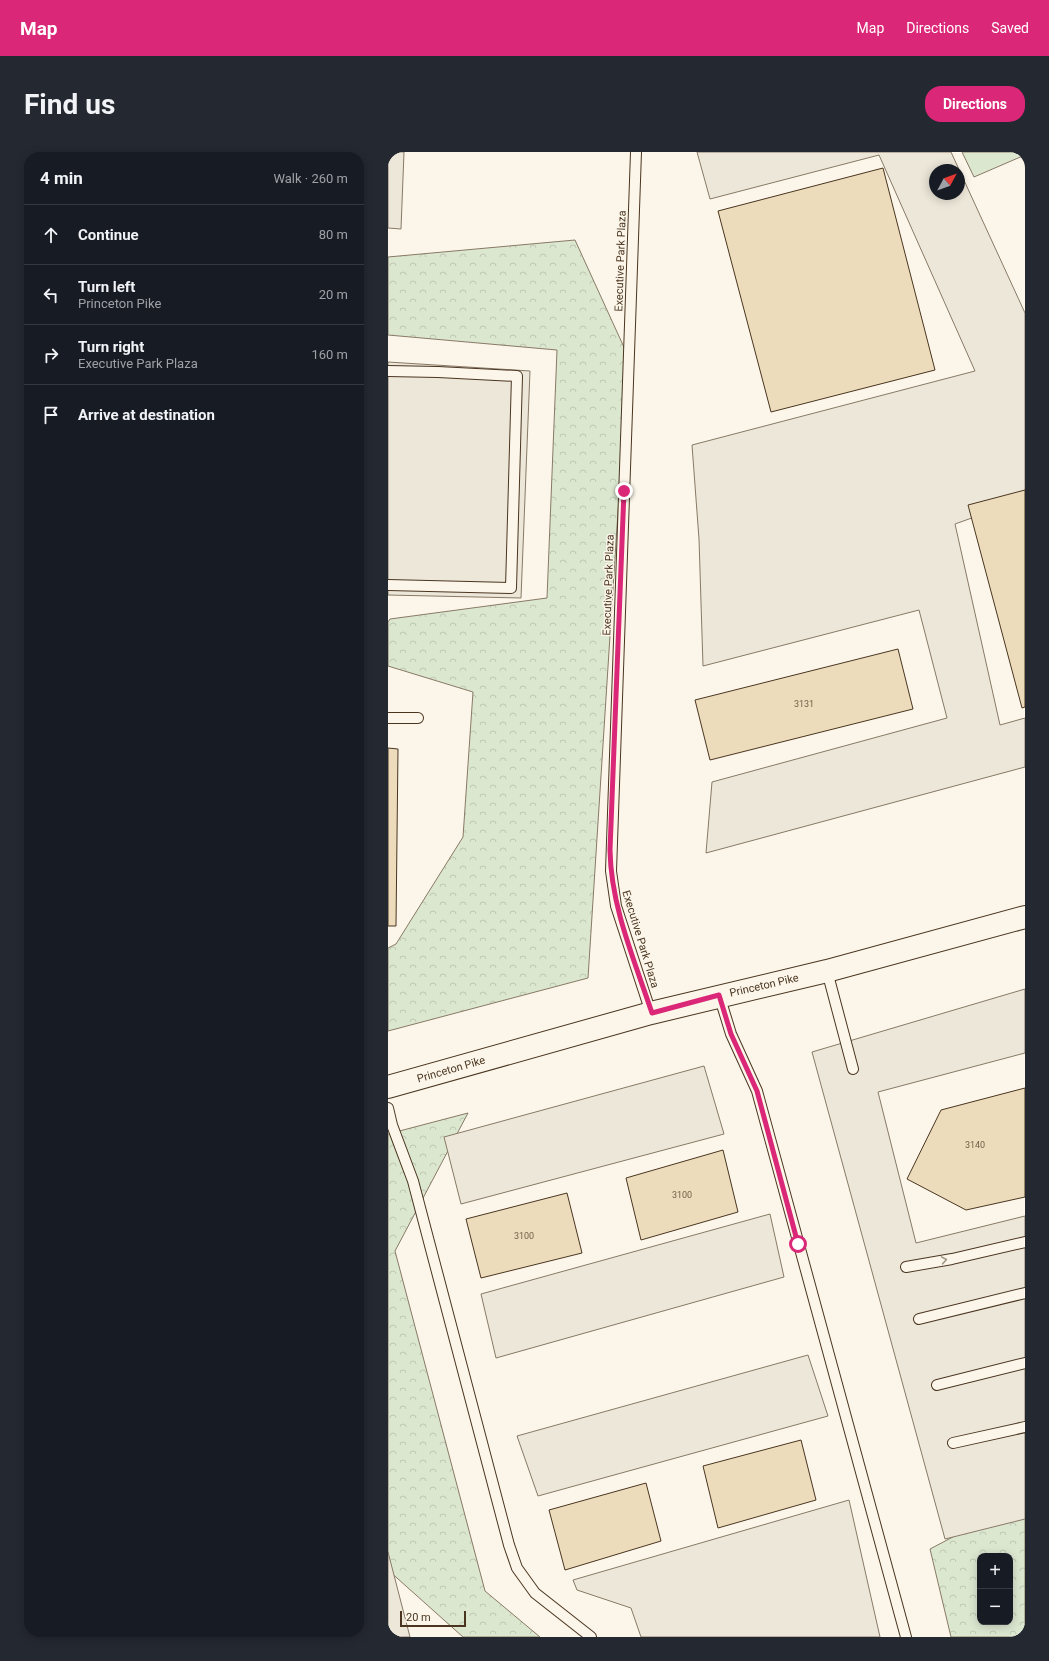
<!DOCTYPE html>
<html lang="en">
<head>
<meta charset="utf-8">
<style>
	body { margin:0; font-family:Roboto,sans-serif; background:#242831; color:#f1f3f6 }
	.controls { position:absolute; right:12px; bottom:12px; display:grid; overflow:hidden; border-radius:8px; box-shadow:0 2px 10px #0003 }
	.controls button { width:36px; height:36px; display:grid; place-items:center; padding:0; border:0; border-bottom:1px solid #363941; background:#171b24; color:#f1f3f6; font:20px sans-serif }
	.compass { position:absolute; left:541px; top:12px; width:36px; height:36px; border-radius:50%; background:#171b24; box-shadow:0 2px 10px #0003; rotate:49deg }
	.scale { position:absolute; left:12px; bottom:10px; width:66px; box-sizing:border-box; padding-left:4px; border:2px solid #4a3520; border-top:0; font-size:11px; line-height:14px; white-space:nowrap; color:#4a3520; -webkit-text-stroke:3px #fbf6e9; paint-order:stroke }
	.stop { position:absolute; width:12px; height:12px; margin:-9px; border:3px solid #db2777; border-radius:50%; background:#fff }
	.stop.end { background:#db2777; border-color:#fff; box-shadow:0 1px 4px #0008 }
	.list { margin:0; padding:0; list-style:none }
	h2 { display:flex; justify-content:space-between; align-items:center; height:52px; margin:0; padding:0 16px; font-size:17px }
	h2 small { font-size:13px; font-weight:400; color:#9ea1a6 }
	.list li { display:grid; grid-template-columns:26px 1fr auto; gap:12px; align-items:center; box-sizing:border-box; height:60px; padding:0 16px; border-top:1px solid #363941 }
	.list b { display:block; font-size:15px; white-space:nowrap }
	.list p { margin:0; font-size:13px; white-space:nowrap; color:#9ea1a6 }
	.list em { font-size:13px; font-style:normal; color:#9ea1a6 }
	.icon { flex:none; width:22px; height:22px; fill:none; stroke:currentColor; stroke-width:2; stroke-linecap:round; stroke-linejoin:round }
	.map { position:relative; flex:none; width:637px; height:1485px; overflow:hidden; border-radius:16px }
	header { display:flex; align-items:center; gap:24px; box-sizing:border-box; height:56px; padding:0 20px; background:#db2777; color:#fff }
	header strong { font-size:19px }
	nav { display:flex; gap:22px; margin-inline-start:auto; font-size:14px }
	.intro { display:flex; align-items:center; justify-content:space-between; box-sizing:border-box; height:96px; padding:0 24px }
	h1 { margin:0; font-size:28px }
	.button { padding:10px 18px; border-radius:16px; background:#db2777; color:#fff; font-size:14px; font-weight:700 }
	main { display:flex; gap:24px; padding:0 24px }
	aside { flex:1; background:#171b24; border-radius:16px; box-shadow:0 2px 10px #0003 }
	.map>svg:first-child { display:block }
</style>
</head>
<body>
<header>
<strong>Map</strong>
<nav><a>Map</a><a>Directions</a><a>Saved</a></nav>
</header>
<div class="intro"><h1>Find us</h1><a class="button">Directions</a></div>
<main>
<aside>
<h2>4 min<small>Walk · 260 m</small></h2>
<ul class="list">
<li><svg class="icon" aria-label="ahead" viewBox="0 0 24 24"><path d="M12 20V5M6 11l6-6 6 6"/></svg><div><b>Continue</b></div><em>80 m</em></li>
<li><svg class="icon" aria-label="left" viewBox="0 0 24 24"><path d="M17 20v-9H6M10 6l-5 5 5 5"/></svg><div><b>Turn left</b><p>Princeton Pike</p></div><em>20 m</em></li>
<li><svg class="icon" aria-label="right" viewBox="0 0 24 24"><path d="M7 20v-9h11M14 6l5 5-5 5"/></svg><div><b>Turn right</b><p>Executive Park Plaza</p></div><em>160 m</em></li>
<li><svg class="icon" aria-label="arrive" viewBox="0 0 24 24"><path d="M6 21V4h12l-3 4 3 4H6"/></svg><div><b>Arrive at destination</b></div></li>
</ul>
</aside>
<div class="map">
<svg width="637" height="1485" viewBox="0 0 637 1485">
	<defs>
		<pattern id="forest-crowns" width="20" height="18" patternUnits="userSpaceOnUse"><rect width="20" height="18" fill="#dce7d0"/><path d="M2 6a3 3 0 1 1 6 0M12 15a3 3 0 1 1 6 0" fill="none" stroke="#bec7b2"/></pattern>
	</defs>
	<rect width="100%" height="100%" fill="#fbf6e9"/>
	<path fill="#dce7d0" stroke="#887966" d="M 574,0 L 637,0 L 637,3 L 586,25 Z"/>
	<path fill="url(#forest-crowns)" stroke="#887966" fill-rule="evenodd" d="M 187,88 L 240,204 L 200,826 L 0,879 L 0,796 L 8,792 L 75,685 L 85,540 L 0,514 L 0,470 L 2,467 L 159,446 L 169,198 L 0,183 L 0,105 Z
		M 80,961 L 7,1099 L 97,1439 L 152,1485 L 75,1485 L 0,1418 L 0,982 Z
		M 637,1347 L 637,1485 L 563,1485 L 542,1397 ZM 592,1404 L 622,1404 L 622,1470 L 592,1470 Z"/>
	<path fill="#ede7d9" stroke="#887966" fill-rule="evenodd" d="M 0,0 L 16,0 L 13,77 L 0,76 Z
		M 309,0 L 563,0 L 637,161 L 637,347 L 567,372 L 612,573 L 637,566 L 637,615 L 318,701 L 324,630 L 559,566 L 531,458 L 315,514 L 311,387 L 304,293 L 587,219 L 491,3 L 322,47 ZM 547,18 L 571,18 L 571,42 L 547,42 Z
		M 0,210 L 142,219 L 133,446 L 0,443 Z
		M 637,837 L 637,901 L 490,940 L 528,1091 L 637,1064 L 637,1367 L 557,1387 L 424,900 Z
		M 316,914 L 336,982 L 73,1052 L 56,985 Z
		M 382,1062 L 396,1125 L 108,1206 L 93,1142 Z
		M 420,1203 L 440,1264 L 150,1344 L 129,1284 Z
		M 461,1348 L 492,1485 L 253,1485 L 243,1456 L 189,1438 L 185,1428 Z
		M 0,1400 L 22,1485 L 0,1485 Z"/>
	<path fill="#ecdcbc" stroke="#4a3520" d="M 495,16 L 547,218 L 383,260 L 330,59 Z
		M 637,338 L 637,555 L 634,556 L 580,353 Z
		M 510,497 L 525,557 L 322,608 L 307,548 Z
		M 0,596 L 10,597 L 8,774 L 0,774 Z
		M 637,936 L 637,1045 L 578,1058 L 519,1027 L 553,958 Z
		M 335,998 L 350,1060 L 253,1088 L 238,1026 Z
		M 179,1041 L 194,1101 L 93,1126 L 78,1067 Z
		M 413,1288 L 428,1348 L 330,1376 L 315,1314 Z
		M 258,1331 L 273,1389 L 177,1418 L 161,1358 Z"/>
	<g fill="none" stroke-linecap="round" stroke-linejoin="round">
		<g stroke="#4a3520" stroke-width="12">
			<path id="service" d="M 248,0 L 223,719 L 228,754 L 263,861
				M 0,219 L 50,220 L 129,224 L 123,436 L 0,433
				M 0,566 L 30,566
				M 439,819 L 465,917
				M 331,843 L 343,882 L 369,939 L 518,1485
				M 0,956 L 4,973 L 25,1029 L 121,1393 L 129,1416 L 147,1441 L 203,1485
				M 518,1115 L 564,1107 L 637,1090
				M 531,1167 L 637,1141
				M 549,1233 L 637,1211
				M 565,1291 L 637,1275"/>
		</g>
		<g stroke="#4a3520" stroke-width="24">
			<path id="secondary" d="M 0,935 L 263,861 L 439,819 L 637,765"/>
		</g>
		<use href="#service" stroke="#fbf6e9" stroke-width="10"/>
		<use href="#secondary" stroke="#fbf6e9" stroke-width="22"/>
	</g>
	<defs><path id="oneway-chevron" d="M-2-3.5L2.5 0L-2 3.5" fill="none" stroke-width="1.6" stroke-linecap="round" stroke-linejoin="round"/></defs>
	<use stroke="#a29684" href="#oneway-chevron" transform="translate(556 1108) rotate(-10)"/>
	<g fill="none" stroke-linecap="round" stroke-linejoin="round">
		<path stroke="#db2777" stroke-width="5" d="M 236,339 L 222,698 C 223,755 246,807 264,861 L 331,843 L 343,882 L 369,939 L 410,1092"/>
	</g>
	<g text-anchor="middle" stroke-width="3" stroke-linejoin="round" paint-order="stroke">
		<g font-size="9" fill="#725f47">
			<text x="416" y="555">3131</text>
			<text x="587" y="996">3140</text>
			<text x="294" y="1046">3100</text>
			<text x="136" y="1087">3100</text>
		</g>
		<g font-size="11" fill="#4a3520" stroke="#fbf6e9">
			<text transform="translate(232 109) rotate(-88)" y="4">Executive Park Plaza</text>
			<text transform="translate(220 433) rotate(-88)" y="4">Executive Park Plaza</text>
			<text transform="translate(253 787) rotate(73)" y="4">Executive Park Plaza</text>
			<text transform="translate(376 833) rotate(-13)" y="4">Princeton Pike</text>
			<text transform="translate(63 917) rotate(-16)" y="4">Princeton Pike</text>
		</g>
	</g>
</svg>
<div class="controls">
<button>+</button>
<button>−</button>
</div>
<svg class="compass" viewBox="-18 -18 36 36"><path d="M0-13l5 13h-10z" fill="#e53935"/><path d="M0 13l5-13h-10z" fill="#9ea1a6"/></svg>
<div class="scale">20 m</div>
<div class="stop" style="left:410px;top:1092px"></div>
<div class="stop end" style="left:236px;top:339px"></div>
</div>
</main>
</body>
</html>
